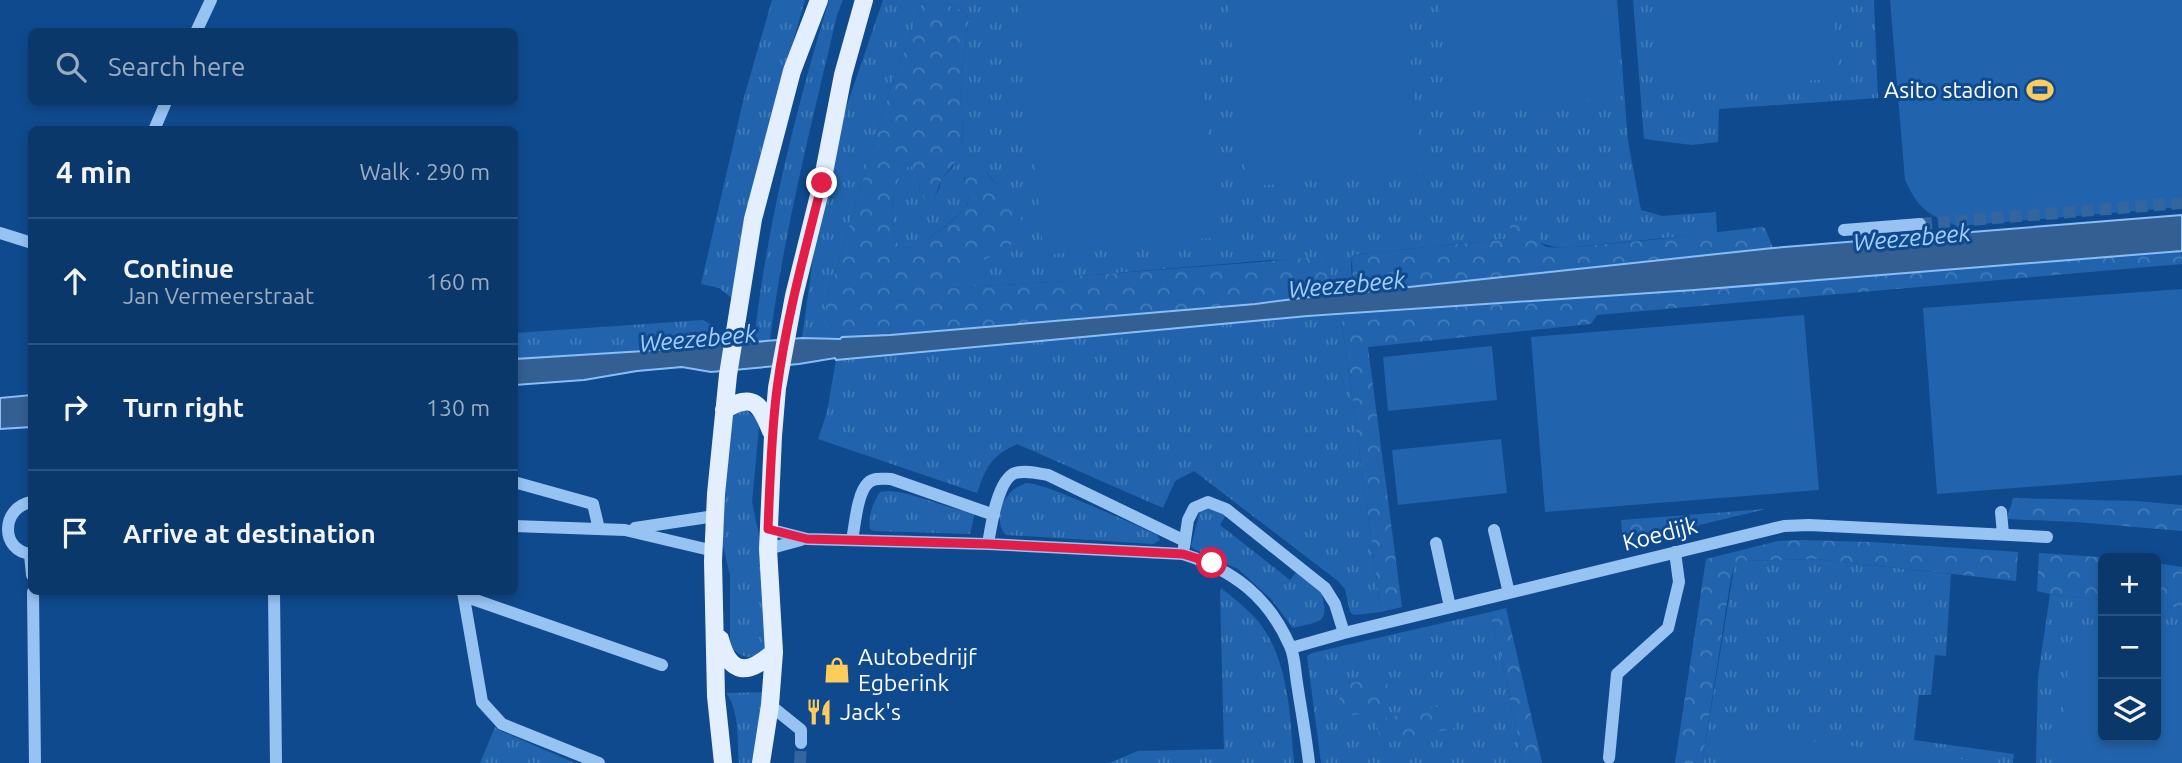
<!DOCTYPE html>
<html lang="en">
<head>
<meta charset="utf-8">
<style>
	body { margin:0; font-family:Ubuntu,sans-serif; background:#194372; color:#f1f3f6 }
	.controls { position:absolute; right:21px; bottom:21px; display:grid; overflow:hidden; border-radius:10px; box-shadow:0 4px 10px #0003 }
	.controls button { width:63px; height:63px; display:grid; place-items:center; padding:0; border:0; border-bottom:2px solid #2b527e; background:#0b386a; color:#f1f3f6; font:35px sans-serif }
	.stop { position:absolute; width:21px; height:21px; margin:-16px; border:5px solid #e11d48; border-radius:50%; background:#fff }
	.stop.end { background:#e11d48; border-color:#fff; box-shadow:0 2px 7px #0008 }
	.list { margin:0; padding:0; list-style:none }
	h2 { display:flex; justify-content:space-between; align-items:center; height:91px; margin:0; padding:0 28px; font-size:30px }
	h2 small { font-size:23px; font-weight:400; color:#9aacc1 }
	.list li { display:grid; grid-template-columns:46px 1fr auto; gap:21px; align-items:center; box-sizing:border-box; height:126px; padding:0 28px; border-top:2px solid #2b527e }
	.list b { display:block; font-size:26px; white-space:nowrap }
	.list p { margin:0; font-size:23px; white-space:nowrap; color:#9aacc1 }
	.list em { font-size:23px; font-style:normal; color:#9aacc1 }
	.icon { flex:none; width:38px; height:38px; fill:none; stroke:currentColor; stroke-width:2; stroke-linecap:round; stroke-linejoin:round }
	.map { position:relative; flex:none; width:2182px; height:763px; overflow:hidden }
	.search { position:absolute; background:#0b386a; box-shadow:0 4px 10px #0003; left:28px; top:28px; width:490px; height:77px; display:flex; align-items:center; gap:18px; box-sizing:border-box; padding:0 24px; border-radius:10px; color:#9aacc1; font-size:26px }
	.panel { position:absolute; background:#0b386a; box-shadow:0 4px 10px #0003; left:28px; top:126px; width:490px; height:469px; border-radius:10px }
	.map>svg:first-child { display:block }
</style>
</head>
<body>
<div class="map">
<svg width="2182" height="763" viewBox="0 0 2182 763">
	<defs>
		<pattern id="grass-tufts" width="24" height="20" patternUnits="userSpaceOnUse" patternTransform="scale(1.75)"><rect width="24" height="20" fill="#2164ad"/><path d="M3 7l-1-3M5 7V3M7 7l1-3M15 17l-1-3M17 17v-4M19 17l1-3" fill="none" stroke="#427bb9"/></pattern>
		<pattern id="forest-crowns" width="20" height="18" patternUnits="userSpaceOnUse" patternTransform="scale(1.75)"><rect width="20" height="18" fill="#2164ad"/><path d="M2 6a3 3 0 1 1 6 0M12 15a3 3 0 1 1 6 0" fill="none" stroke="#427bb9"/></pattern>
	</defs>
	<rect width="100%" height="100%" fill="#0f4a8e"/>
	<path fill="url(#grass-tufts)" d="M 772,0 L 805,0 L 775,105 L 733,299 L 719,288 L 701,284 L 744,97 Z
		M 829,0 L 843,0 L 837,15 C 812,123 784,230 770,340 L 754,341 C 767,224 795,113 829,0 Z
		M 883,0 L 923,0 L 890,90 L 826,303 L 826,318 L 840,339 L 802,338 L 817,230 L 846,108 Z
		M 949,0 L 1617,0 L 1628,141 L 1641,210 L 1662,216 L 1716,212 L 1717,233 L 1562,248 C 1539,246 1528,235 1510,221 L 1510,236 L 1507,239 L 1359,254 L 1352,256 L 1351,266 L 1353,293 L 1333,294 L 1327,259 L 1272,260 L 1079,276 L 1067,281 L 950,288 L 947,287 L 970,266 L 1013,239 C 1013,213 1001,189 985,170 L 964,177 C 967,185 970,196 967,205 C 964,213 924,243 914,247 C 908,249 903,247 898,246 C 887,220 893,195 902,170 L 910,165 C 921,172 918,179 920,190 C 922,195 926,201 929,206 L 939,189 L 942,178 L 953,167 L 963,148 L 961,78 L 969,19 C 963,9 959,7 947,6 Z
		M 1633,0 L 1874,0 L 1878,98 L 1719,109 L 1718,142 L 1692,145 L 1644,139 Z
		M 1341,315 L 1381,612 L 1354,615 L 1350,612 L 1345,589 L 1338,581 L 1194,471 L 1175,481 L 1163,508 L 1017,444 C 990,457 987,466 977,493 L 818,439 L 827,412 L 836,360 L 1216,323 Z
		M 703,320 L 710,324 L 715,345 L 515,359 L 515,333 Z
		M 746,410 L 758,420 L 759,427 L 752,502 L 760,540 L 767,644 C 758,662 740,660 730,645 L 730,575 L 719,529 L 732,412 Z
		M 1026,483 C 1045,485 1063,494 1080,501 C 1106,512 1132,523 1157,535 L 1160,540 L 1153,544 L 1006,535 C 995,524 1000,502 1011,492 C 1015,487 1021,486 1026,483 Z
		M 889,491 C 919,493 946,510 975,512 L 970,534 L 874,531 L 870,529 C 868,517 873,502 880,492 Z
		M 1205,508 L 1227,513 L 1220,525 L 1290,580 L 1299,569 L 1326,593 L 1322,595 C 1330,625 1318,621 1293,628 L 1271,599 L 1238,569 L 1194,549 L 1191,546 L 1200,511 Z
		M 1816,559 L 1951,574 L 1946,656 L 1935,655 L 1931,695 L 1919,695 L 1914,740 L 2014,754 L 2013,763 L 1702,763 L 1734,568 L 1742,561 Z
		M 1221,588 C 1234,598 1247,609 1258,621 C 1289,660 1290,716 1294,763 L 1109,763 L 1138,751 L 1224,749 L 1220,592 Z
		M 2050,594 L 2103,600 L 2103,737 L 2156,737 L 2156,605 L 2182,608 L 2182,763 L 2036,763 L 2038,677 Z
		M 1490,612 L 1505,674 L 1523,763 L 1321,763 L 1307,656 L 1312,653 Z
		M 764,692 L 755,763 L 739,763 C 737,741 740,711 726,693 Z
		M 495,727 L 501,731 L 575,763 L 480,763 Z"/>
	<path fill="url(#forest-crowns)" d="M 923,0 L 949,0 L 948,6 C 959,7 963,10 969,19 L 961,78 L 963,148 L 959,158 L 942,178 L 931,206 L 929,206 C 926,201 922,196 920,190 C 918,179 921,172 910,165 L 902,170 C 893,195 887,220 898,245 C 903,247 908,249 913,247 C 924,243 966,213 968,203 C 970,191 963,181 965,170 L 976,165 L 985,170 L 1001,192 L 1013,191 L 1022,223 L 1013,228 L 1013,239 L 1010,248 L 970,266 L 948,288 L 1067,281 L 1079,276 L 1322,257 L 1327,258 L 1333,294 L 1244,304 L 840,339 L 826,318 L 826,303 L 890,90 Z
		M 1539,220 L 1540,243 L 1547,247 L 1562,248 L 1660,239 L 1761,227 L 1765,228 L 1773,248 L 1353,293 L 1352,256 L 1359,254 L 1507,239 L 1510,236 L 1510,221 Z
		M 2182,251 L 2182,264 L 1597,315 L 1591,324 L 1368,347 L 1402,607 L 1381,612 L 1341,315 L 1694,290 Z
		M 2013,498 L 2135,501 L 2182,505 L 2182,531 L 2076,522 L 2007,519 Z
		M 1766,509 L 1624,543 L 1623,543 L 1621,520 Z
		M 1802,540 L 1871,542 L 2018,552 L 2016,581 L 1816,559 L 1742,561 L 1734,568 L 1731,578 L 1702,763 L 1675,763 L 1706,559 L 1778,541 Z
		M 2039,553 L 2114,558 L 2103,558 L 2103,600 L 2050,594 L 2037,591 Z
		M 2156,563 L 2182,567 L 2182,608 L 2156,605 Z
		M 1506,608 L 1539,749 L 1542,763 L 1523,763 L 1505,674 L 1490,612 Z
		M 1386,674 L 1390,705 L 1343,718 L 1337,687 Z
		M 1450,704 L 1455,728 L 1381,744 L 1376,720 Z"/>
	<path fill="#2164ad" d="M 1017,0 L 1194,0 L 1219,237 L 1044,255 Z
		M 1227,0 L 1404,0 L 1422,169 L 1247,187 Z
		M 1439,0 L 1615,0 L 1623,96 L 1448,112 Z
		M 1657,0 L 1833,0 L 1839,78 L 1665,93 Z
		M 1890,0 L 2182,0 L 2182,207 L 1957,226 C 1927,214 1919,210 1905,180 Z
		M 2182,289 L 2182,475 L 1937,494 L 1923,308 Z
		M 1804,315 L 1819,490 L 1545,512 L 1531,337 Z
		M 1492,346 L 1497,400 L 1388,411 L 1383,357 Z
		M 1501,439 L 1507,493 L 1398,505 L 1392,450 Z
		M 2071,640 L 2103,644 L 2103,737 L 2156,737 L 2156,650 L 2182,652 L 2182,763 L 2058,763 Z
		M 1720,730 L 1992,763 L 1716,763 Z"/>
	<path fill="#345f92" stroke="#88bef7" stroke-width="2" d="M 2182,215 L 2182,251 L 1694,290 L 1308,316 L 836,360 L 835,358 L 799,364 L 711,372 L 682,367 L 637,371 L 584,380 L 515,385 L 515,359 L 644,351 L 802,338 L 840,339 L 842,337 L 890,335 L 1255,304 L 1333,294 L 1353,293 L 1773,248 Z
		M 31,395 L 31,427 L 0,429 L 0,398 Z"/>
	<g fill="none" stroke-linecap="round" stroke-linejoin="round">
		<path stroke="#33659f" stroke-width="12" stroke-dasharray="12 6" stroke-linecap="butt" d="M 1920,224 L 2182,203
			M 800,763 L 801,743"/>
		<path stroke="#97c3f3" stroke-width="12" d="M 196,32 L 211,0
			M 154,130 L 166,102
			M 1844,230 L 1920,224
			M 0,233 L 32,243
			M 514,482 L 593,504 L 599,529
			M 32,502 C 0,507 0,552 32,554
			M 2001,512 L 2003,534
			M 514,526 L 625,530 L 714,551
			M 635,528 L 715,516
			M 768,529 L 807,539 L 988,544 L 1183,554 C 1233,570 1268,596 1290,646 C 1295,657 1295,671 1297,683 C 1301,710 1306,736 1309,763
			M 1494,530 L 1509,593
			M 852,540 C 855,526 857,493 868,483 C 874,477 883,479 891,479 L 994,515
			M 1436,543 L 1450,607
			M 988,544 C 991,527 997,480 1015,473 C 1026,470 1037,473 1048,475 L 1185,541
			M 1184,547 L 1188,520 L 1194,508 L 1208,502 L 1226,509 L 1325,588 L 1335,604 L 1344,633
			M 768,549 L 801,540
			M 30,555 L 32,575
			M 33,592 L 35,763
			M 274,592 L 276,763
			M 463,592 L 482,702 L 502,724 L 599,763
			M 464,596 L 662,665
			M 1291,648 L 1344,633 L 1784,526 L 1809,525 L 2047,537
			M 770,705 L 801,730 L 801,743
			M 1609,758 L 1617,674 L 1668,628 L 1679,582 L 1675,552"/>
		<path stroke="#e3efff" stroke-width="18" d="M 724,410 C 754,392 760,404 771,431
			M 720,639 C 730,676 748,675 774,652
			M 723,763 L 716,696 L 713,561 L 716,494 L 728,375 L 753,219 L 792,71 L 819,0
			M 761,763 L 770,705 L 774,652 L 768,549 L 773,436 L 777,388 L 794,296 L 822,183 L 843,75 L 864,0"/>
	</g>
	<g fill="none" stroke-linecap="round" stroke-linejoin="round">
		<path stroke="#e11d48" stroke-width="9" d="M 822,183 C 805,251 786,319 777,389 C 771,435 770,482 768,529 L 807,539 L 988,544 L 1183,554 L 1212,563"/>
	</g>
	<defs>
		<g id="stadium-bare" transform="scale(2.1)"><path d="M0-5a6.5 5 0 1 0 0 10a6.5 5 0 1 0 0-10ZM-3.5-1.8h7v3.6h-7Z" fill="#ffcb59" stroke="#0f4a8e" stroke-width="2.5" paint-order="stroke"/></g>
		<g id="shop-bare" transform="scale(2.1)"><path d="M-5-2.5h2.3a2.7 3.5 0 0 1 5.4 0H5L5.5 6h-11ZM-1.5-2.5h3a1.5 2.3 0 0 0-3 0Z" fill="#ffcb59" stroke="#0f4a8e" stroke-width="2.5" paint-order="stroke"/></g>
		<g id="restaurant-bare" transform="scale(2.1)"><path d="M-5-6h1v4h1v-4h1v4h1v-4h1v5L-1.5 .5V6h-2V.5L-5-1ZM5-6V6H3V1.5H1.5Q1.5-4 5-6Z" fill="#ffcb59" stroke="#0f4a8e" stroke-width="2.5" paint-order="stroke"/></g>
	</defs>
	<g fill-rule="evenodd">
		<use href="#stadium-bare" x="2040" y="90"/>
		<use href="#shop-bare" x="837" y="670"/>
		<use href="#restaurant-bare" x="819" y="712"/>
	</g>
	<g text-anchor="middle" stroke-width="6" stroke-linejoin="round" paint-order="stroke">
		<g font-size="23" fill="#fff" stroke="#0f4a8e" text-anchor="start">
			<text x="2019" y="98" text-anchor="end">Asito stadion</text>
			<text x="858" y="665">Autobedrijf<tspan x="858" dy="26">Egberink</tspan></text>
			<text x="840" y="720">Jack's</text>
		</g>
		<g font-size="23" fill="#fff" stroke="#0f4a8e">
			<text transform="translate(1660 534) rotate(-14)" y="8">Koedijk</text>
		</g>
		<g font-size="24" font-style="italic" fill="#a3cdfa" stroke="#0f4a8e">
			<text transform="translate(1912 238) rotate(-5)" y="8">Weezebeek</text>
			<text transform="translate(1347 285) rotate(-5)" y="8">Weezebeek</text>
			<text transform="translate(698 339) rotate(-5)" y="8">Weezebeek</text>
		</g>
	</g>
</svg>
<div class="controls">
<button>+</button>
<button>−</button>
<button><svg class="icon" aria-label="layers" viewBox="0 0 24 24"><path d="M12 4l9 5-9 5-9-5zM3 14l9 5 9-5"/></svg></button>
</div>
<div class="stop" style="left:1212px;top:563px"></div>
<div class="stop end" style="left:822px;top:183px"></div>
<div class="search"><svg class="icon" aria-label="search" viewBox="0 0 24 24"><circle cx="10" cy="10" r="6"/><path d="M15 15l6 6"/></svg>Search here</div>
<section class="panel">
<h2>4 min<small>Walk · 290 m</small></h2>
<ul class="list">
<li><svg class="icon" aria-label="ahead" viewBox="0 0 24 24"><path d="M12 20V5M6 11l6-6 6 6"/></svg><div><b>Continue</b><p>Jan Vermeerstraat</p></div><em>160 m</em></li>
<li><svg class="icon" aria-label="right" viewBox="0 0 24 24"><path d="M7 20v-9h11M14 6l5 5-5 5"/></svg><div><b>Turn right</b></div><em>130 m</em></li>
<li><svg class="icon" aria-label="arrive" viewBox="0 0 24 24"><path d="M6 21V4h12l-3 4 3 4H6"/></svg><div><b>Arrive at destination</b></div></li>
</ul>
</section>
</div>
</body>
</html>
